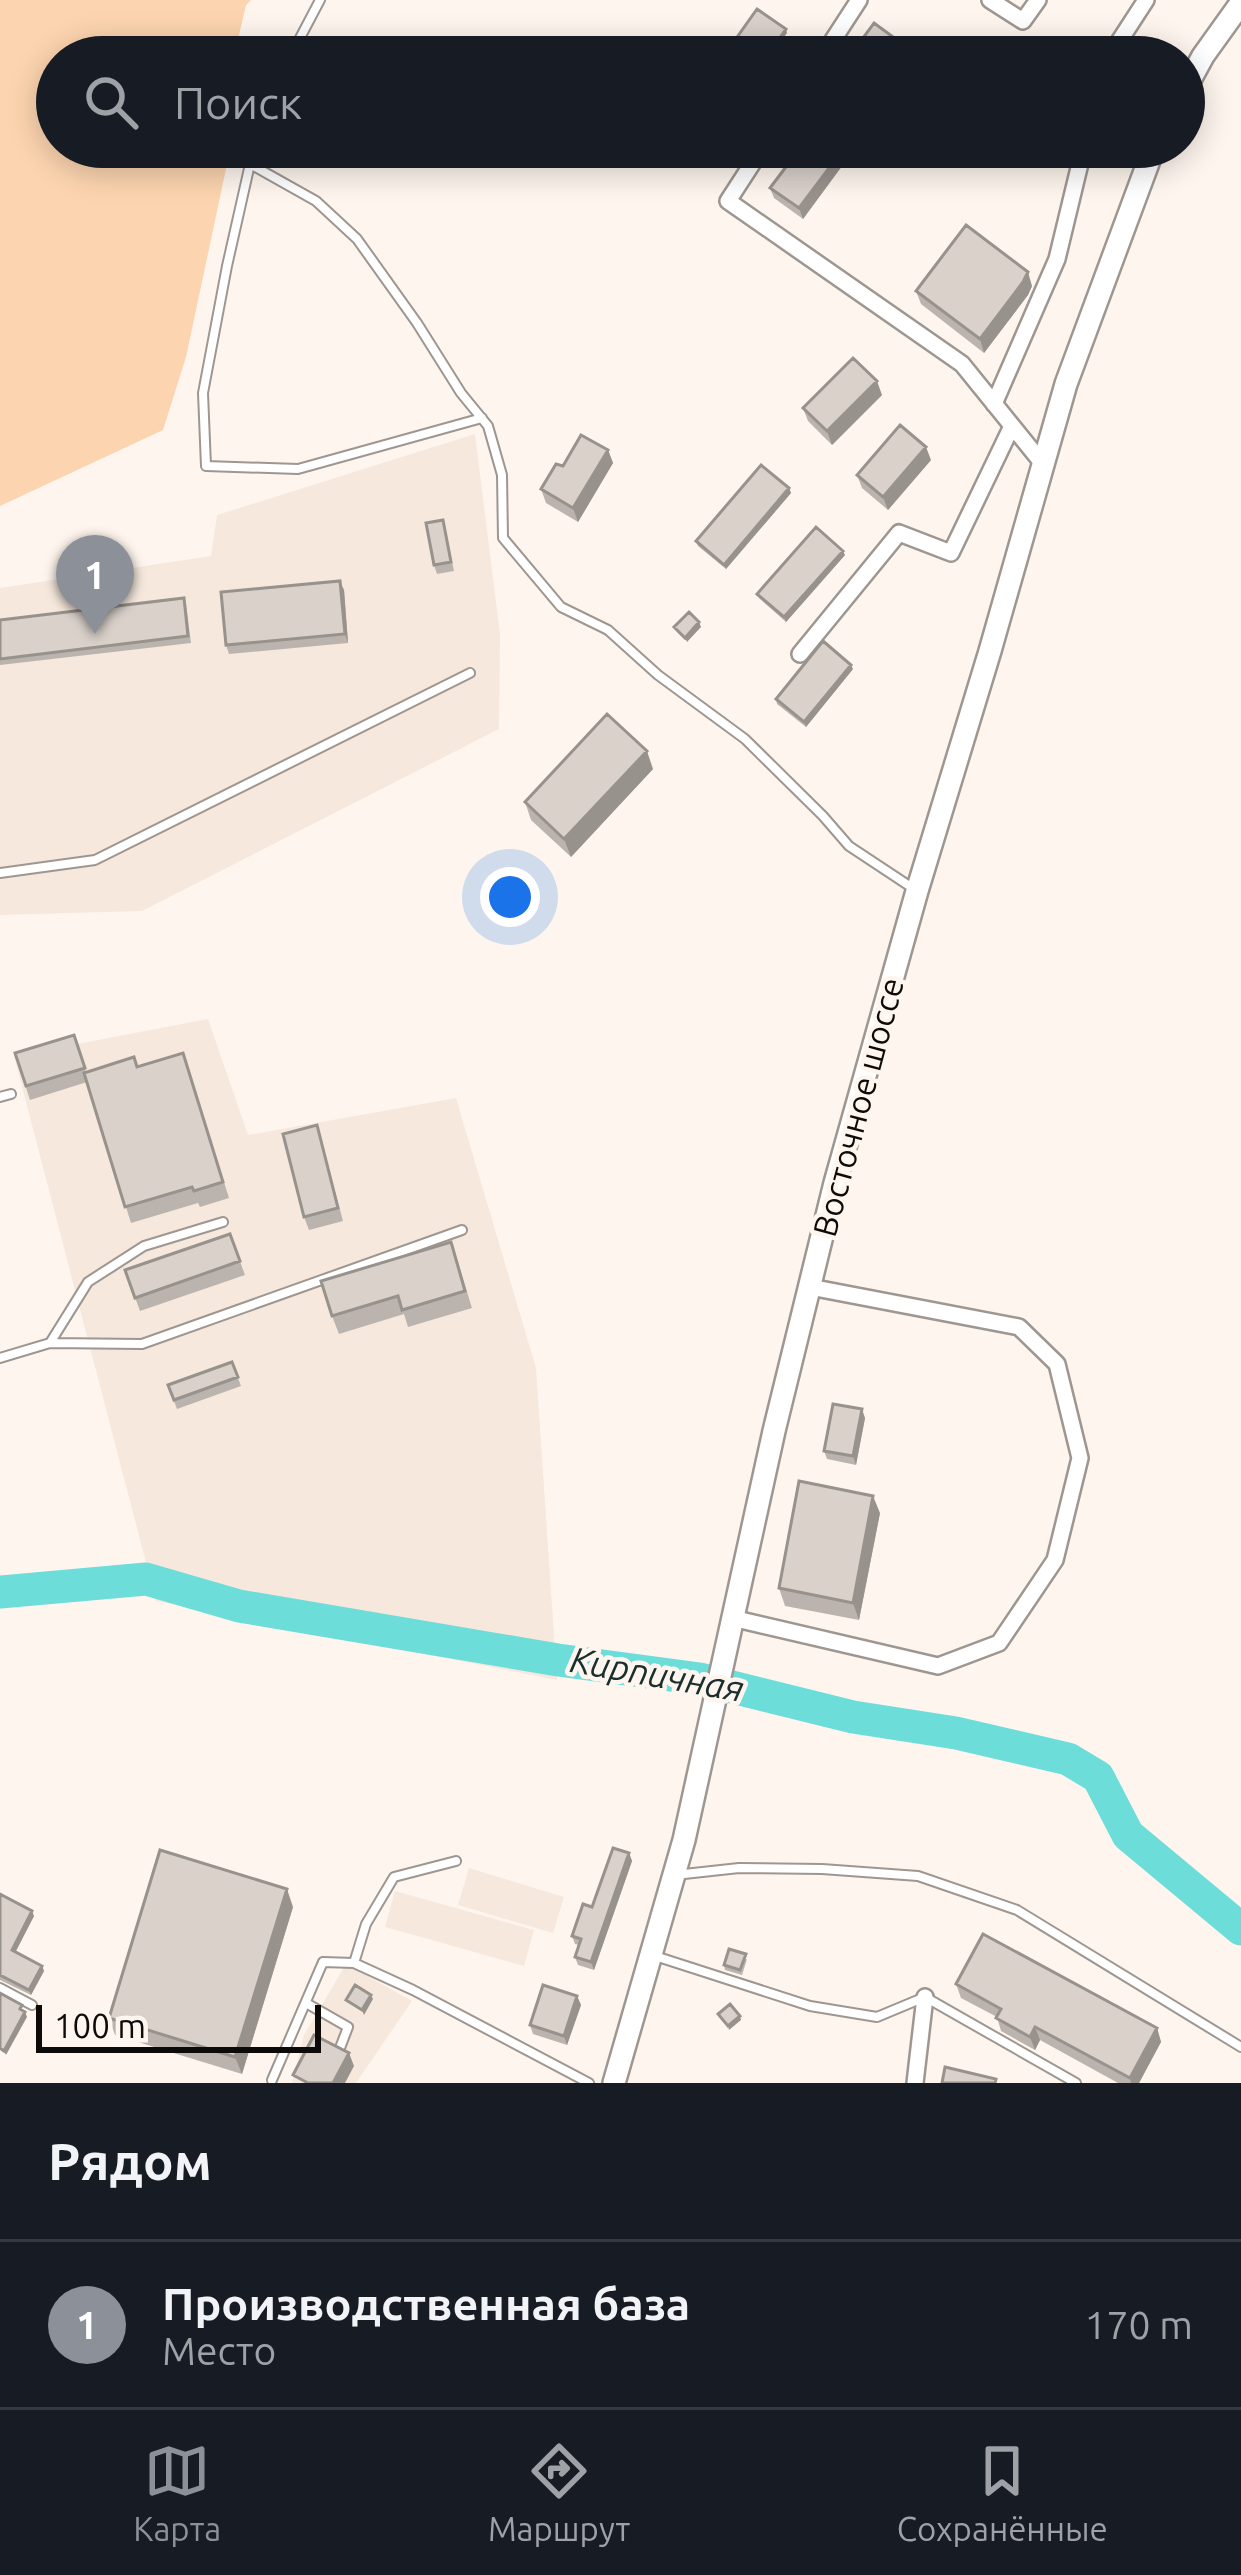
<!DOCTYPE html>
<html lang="ru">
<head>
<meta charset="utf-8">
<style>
	body { margin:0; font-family:Ubuntu,sans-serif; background:#242831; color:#f1f3f6 }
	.scale { position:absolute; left:36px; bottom:30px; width:285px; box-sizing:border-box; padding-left:12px; border:6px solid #0d0b09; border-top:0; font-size:33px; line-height:42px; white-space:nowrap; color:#0d0b09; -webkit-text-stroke:9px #fef6ee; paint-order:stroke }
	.you { position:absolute; left:510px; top:897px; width:42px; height:42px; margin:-30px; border:9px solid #fff; border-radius:50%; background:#1a73e8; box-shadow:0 0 0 18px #1a73e833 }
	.badge { display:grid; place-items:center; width:78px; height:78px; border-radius:50%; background:#8c9099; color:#fff; font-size:39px; font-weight:700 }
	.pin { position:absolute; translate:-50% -99px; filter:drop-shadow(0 3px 6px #0008) }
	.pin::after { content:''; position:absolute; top:63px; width:42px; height:36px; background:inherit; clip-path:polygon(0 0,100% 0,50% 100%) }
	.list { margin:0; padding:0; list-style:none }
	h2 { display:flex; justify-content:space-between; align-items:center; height:156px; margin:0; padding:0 48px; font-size:51px }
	h2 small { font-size:39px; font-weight:400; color:#9ea1a6 }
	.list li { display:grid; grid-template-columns:78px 1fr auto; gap:36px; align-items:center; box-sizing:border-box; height:168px; padding:0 48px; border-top:3px solid #363941 }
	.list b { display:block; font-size:45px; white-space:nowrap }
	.list p { margin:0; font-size:39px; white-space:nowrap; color:#9ea1a6 }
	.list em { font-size:39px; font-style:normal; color:#9ea1a6 }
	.icon { flex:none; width:66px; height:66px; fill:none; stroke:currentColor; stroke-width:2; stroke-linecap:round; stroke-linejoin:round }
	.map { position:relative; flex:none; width:1241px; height:2083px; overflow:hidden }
	.search { position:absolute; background:#171b24; box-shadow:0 6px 30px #0003; left:36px; right:36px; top:36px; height:132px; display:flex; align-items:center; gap:30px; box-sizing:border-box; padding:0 42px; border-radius:66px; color:#9ea1a6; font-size:45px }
	.sheet { height:324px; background:#171b24 }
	nav { display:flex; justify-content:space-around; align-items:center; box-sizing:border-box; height:168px; border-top:3px solid #363941; background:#171b24; font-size:33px; color:#9ea1a6 }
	nav a { display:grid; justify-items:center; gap:6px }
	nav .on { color:#8c9099 }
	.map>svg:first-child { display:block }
</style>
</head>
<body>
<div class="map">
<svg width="1241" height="2083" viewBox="0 0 1241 2083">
	<rect width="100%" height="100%" fill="#fef6ee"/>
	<path fill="#f6e8dc" d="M 475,434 L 500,634 L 499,729 L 142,911 L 0,915 L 0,588 L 211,556 L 217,515 Z
		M 208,1019 L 248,1135 L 456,1098 L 536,1368 L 557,1680 L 156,1601 L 14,1056 Z
		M 469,1868 L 564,1897 L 553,1933 L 458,1905 Z
		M 395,1891 L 534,1930 L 524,1966 L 385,1927 Z
		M 346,1964 L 412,2001 L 356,2083 L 292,2083 L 304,2035 Z"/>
	<path fill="#fcd4af" d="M 0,0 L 251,0 L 246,5 L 234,57 L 57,57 L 57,147 L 227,147 L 226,169 L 186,357 L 163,430 L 0,506 Z"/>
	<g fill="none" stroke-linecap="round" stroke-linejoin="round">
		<path stroke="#6dddda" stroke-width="33" d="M 0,1592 L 146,1579 L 239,1606 L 558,1660 L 700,1679 L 853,1717 L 956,1733 L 1068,1759 L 1098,1777 L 1128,1835 L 1241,1929"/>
		<g stroke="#9e9690" stroke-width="12">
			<path id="lane" d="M 290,57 L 320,0
				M 256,147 L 250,164 L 316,201 L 357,239 L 417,323 L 461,393 L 488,426 L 502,475 L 503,538 L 561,607 L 608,630 L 658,675 L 745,739 L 823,816 L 849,846 L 914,889
				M 250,164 L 227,266 L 203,393 L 206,466 L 298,469 L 482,418
				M 0,873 L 95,860 L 470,673
				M 0,1097 L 11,1094
				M 50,1343 L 142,1344 L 462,1230
				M 0,1358 L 50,1343 L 88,1282 L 144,1246 L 223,1222
				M 675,1875 L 739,1868 L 822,1869 L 918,1876 L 1017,1910 L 1241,2047
				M 655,1956 L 810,2006 L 877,2017 L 925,1997 L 1076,2083
				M 354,1963 L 366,1924 L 394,1877 L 456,1861
				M 0,1988 L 32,2005
				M 306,2003 L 348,2027 L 340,2048
				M 272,2080 L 323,1962 L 354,1963 L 413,1990 L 589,2083"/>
		</g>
		<g stroke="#9e9690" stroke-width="20">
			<path id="street" d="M 990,0 L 1023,21 L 1038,0
				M 822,57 L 859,0
				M 1109,57 L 1146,0
				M 763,147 L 728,201 L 962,364 L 1043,464
				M 994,404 L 1057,259 L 1084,147
				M 800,654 L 899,533 L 951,553 L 1012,426
				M 732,1618 L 938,1666 L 999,1643 L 1055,1560 L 1080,1458 L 1057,1364 L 1019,1327 L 810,1287
				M 915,2083 L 925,1997"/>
		</g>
		<g stroke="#9e9690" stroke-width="26">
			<path id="secondary" d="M 1184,91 L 1203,56 L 1241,3
				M 614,2083 L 684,1840 L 774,1431 L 835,1183 L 917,891 L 990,651 L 1066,384 L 1154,147"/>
		</g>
		<use href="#lane" stroke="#fff" stroke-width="8"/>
		<use href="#street" stroke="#fff" stroke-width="15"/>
		<use href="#secondary" stroke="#fff" stroke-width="21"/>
	</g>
	<path fill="#bbb4ae" d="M 801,147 L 856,147 L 803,219 L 774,198 L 770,188 Z
		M 1032,286 L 1028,295 L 984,353 L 921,304 L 916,291 Z
		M 882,395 L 832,445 L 808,421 L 803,408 Z
		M 608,450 L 613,463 L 578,522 L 546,503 L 541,489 L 563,466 Z
		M 931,460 L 888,510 L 862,488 L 857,475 Z
		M 789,488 L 791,493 L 726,569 L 698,546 L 696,541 Z
		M 443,520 L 454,571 L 437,574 L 434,565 Z
		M 845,555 L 786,622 L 759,598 L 757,594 Z
		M 344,590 L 348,643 L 229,654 L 226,645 Z
		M 186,604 L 191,643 L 0,665 L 0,620 Z
		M 853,669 L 806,727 L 777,704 L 776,699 Z
		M 653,769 L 571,857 L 531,820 L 525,802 Z
		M 74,1035 L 86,1072 L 137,1067 L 188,1069 L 229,1198 L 200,1207 L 198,1203 L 131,1223 L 87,1082 L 30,1100 L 15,1053 Z
		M 317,1125 L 343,1221 L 309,1230 L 304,1217 Z
		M 230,1234 L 245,1275 L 140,1311 L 125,1270 Z
		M 457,1259 L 472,1308 L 408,1327 L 404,1314 L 339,1334 L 332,1316 Z
		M 232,1362 L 241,1386 L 177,1409 L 168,1385 Z
		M 865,1418 L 856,1465 L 827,1459 L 824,1451 Z
		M 880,1513 L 859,1620 L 785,1606 L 779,1588 Z
		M 629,1853 L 632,1861 L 594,1970 L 578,1965 L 575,1957 L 579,1945 L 575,1944 L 572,1936 Z
		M 0,1894 L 34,1916 L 15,1952 L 42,1966 L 44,1971 L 31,1995 L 0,1980 Z
		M 293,1907 L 242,2074 L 115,2035 L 109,2018 Z
		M 747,1959 L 742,1975 L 725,1970 L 724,1965 Z
		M 956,1984 L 1157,2028 L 1161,2042 L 1139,2083 L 1118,2083 L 1040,2040 L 1035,2050 L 1001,2031 L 997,2017 L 961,1998 Z
		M 577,1996 L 581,2005 L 567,2045 L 533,2034 L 530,2025 Z"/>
	<path fill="#98928d" d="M 786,29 L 787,33 L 770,57 L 766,57 Z
		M 845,147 L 856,147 L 803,219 L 799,208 Z
		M 1028,272 L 1032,286 L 1028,295 L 984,353 L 980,339 Z
		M 877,381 L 882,395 L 832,445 L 827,431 Z
		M 926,447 L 931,460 L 888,510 L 883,497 Z
		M 608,450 L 613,463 L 578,522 L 573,508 Z
		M 789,488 L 791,493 L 726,569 L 724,565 Z
		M 843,551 L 845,555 L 786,622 L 784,617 Z
		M 340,581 L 344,590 L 348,643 L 345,634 Z
		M 699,622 L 701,627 L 687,642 L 685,638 Z
		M 851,665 L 853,669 L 806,727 L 804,722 Z
		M 647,751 L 653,769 L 571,857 L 564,839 Z
		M 862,1409 L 865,1418 L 856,1465 L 853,1456 Z
		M 873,1496 L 880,1513 L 859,1620 L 853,1603 Z
		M 629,1853 L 632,1861 L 594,1970 L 591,1962 Z
		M 287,1889 L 293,1907 L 242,2074 L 235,2057 Z
		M 32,1911 L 34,1916 L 14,1955 L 12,1950 Z
		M 42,1966 L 44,1971 L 31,1995 L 29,1990 Z
		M 371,1995 L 373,1999 L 364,2015 L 362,2010 Z
		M 577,1996 L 581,2005 L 567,2045 L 564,2036 Z
		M 25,2012 L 27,2017 L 6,2055 L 4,2051 Z
		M 740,2016 L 741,2020 L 729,2030 L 728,2026 Z
		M 1035,2027 L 1040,2040 L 1035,2050 L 1030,2037 Z
		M 1157,2028 L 1161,2042 L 1139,2083 L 1131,2083 L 1130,2078 Z
		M 349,2053 L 354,2066 L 345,2083 L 333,2083 Z"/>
	<path fill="#d9d1ca" stroke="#98928d" stroke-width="3" d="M 757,9 L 786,29 L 766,57 L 723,57 Z
		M 874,23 L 915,53 L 912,57 L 849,57 Z
		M 801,147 L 845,147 L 799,208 L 770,188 Z
		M 966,225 L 1028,272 L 1023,282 L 980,339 L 916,291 Z
		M 853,358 L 877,381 L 827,431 L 803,408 Z
		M 900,425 L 926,447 L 883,497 L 857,475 Z
		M 581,435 L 608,450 L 573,508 L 541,489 L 556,464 L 563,466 Z
		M 761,465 L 789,488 L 724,565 L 696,541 Z
		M 443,520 L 451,562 L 434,565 L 426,523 Z
		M 816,527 L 843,551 L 784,617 L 757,594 Z
		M 340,581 L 345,634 L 226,645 L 221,592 Z
		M 184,598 L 188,636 L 0,659 L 0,620 Z
		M 689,612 L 699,622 L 685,638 L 674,627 Z
		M 823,641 L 851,665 L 804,722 L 776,699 Z
		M 607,714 L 647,751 L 564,839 L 525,802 Z
		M 74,1035 L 85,1068 L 26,1086 L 15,1053 Z
		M 183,1053 L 223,1182 L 194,1191 L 192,1187 L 125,1207 L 84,1073 L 134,1057 L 137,1067 Z
		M 317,1125 L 338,1208 L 304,1217 L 283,1134 Z
		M 230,1234 L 240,1261 L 135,1298 L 125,1270 Z
		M 451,1242 L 465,1291 L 402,1310 L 398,1296 L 332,1316 L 321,1281 Z
		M 232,1362 L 238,1377 L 174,1400 L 168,1385 Z
		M 833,1404 L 862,1409 L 853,1456 L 824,1451 Z
		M 799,1481 L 873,1496 L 853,1603 L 779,1588 Z
		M 613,1848 L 629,1853 L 591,1962 L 575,1957 L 581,1939 L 572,1936 L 583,1904 L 592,1907 Z
		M 160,1850 L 287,1889 L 235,2057 L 109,2018 Z
		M 0,1894 L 32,1911 L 12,1950 L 42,1966 L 29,1990 L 0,1975 Z
		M 983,1934 L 1157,2028 L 1130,2078 L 1035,2027 L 1030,2037 L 996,2018 L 1001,2009 L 956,1984 Z
		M 729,1949 L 746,1954 L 740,1970 L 724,1965 Z
		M 355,1985 L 371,1995 L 362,2010 L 346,2000 Z
		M 543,1985 L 577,1996 L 564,2036 L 530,2025 Z
		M 0,1993 L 22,2005 L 20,2009 L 25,2012 L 4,2051 L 0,2048 Z
		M 730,2004 L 740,2016 L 728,2026 L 718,2014 Z
		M 314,2035 L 349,2053 L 333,2083 L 308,2083 L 293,2075 Z
		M 945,2067 L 996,2079 L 995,2083 L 942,2083 Z"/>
	<g text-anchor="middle" stroke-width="9" stroke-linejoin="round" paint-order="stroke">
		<g font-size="33" fill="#0d0b09" stroke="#fef6ee">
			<text transform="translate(858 1107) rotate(-75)" y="12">Восточное шоссе</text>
		</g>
		<g font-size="36" font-style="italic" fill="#192e2d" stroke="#fef6ee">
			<text transform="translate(657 1674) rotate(10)" y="13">Кирпичная</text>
		</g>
	</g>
</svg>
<div class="scale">100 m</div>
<div class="you"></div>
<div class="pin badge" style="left:95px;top:634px">1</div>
<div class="search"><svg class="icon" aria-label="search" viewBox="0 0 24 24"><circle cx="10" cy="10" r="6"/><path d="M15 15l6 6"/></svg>Поиск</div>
</div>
<section class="sheet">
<h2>Рядом<small></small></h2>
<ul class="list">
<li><span class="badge">1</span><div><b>Производственная база</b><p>Место</p></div><em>170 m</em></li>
</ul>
</section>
<nav>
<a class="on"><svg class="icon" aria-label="map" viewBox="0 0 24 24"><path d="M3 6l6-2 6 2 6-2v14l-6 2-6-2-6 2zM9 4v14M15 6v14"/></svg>Карта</a>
<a><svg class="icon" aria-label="directions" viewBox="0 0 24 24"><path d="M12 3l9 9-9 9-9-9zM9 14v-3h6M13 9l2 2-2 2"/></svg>Маршрут</a>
<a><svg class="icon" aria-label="saved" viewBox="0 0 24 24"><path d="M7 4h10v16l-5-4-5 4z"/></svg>Сохранённые</a>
</nav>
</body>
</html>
